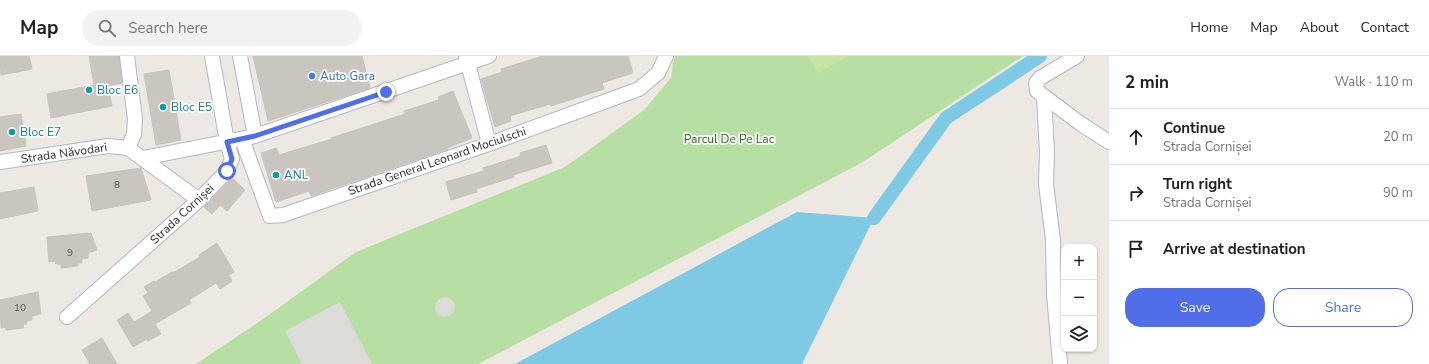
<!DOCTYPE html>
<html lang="en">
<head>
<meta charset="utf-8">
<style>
	body { margin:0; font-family:"Nunito Sans",sans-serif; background:#f2f2f2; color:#202124 }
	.controls { position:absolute; right:12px; bottom:12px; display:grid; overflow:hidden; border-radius:8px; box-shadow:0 1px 3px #0004 }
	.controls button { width:36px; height:36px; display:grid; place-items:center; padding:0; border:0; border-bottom:1px solid #e0e0e0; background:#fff; color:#202124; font:20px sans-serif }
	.stop { position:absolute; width:12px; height:12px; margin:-9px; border:3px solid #506eea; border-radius:50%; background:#fff }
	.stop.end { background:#506eea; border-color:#fff; box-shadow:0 1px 4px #0008 }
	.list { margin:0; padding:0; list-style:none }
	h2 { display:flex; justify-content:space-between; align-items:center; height:52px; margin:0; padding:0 16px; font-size:17px }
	h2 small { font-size:13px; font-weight:400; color:#757577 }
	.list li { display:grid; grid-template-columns:26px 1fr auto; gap:12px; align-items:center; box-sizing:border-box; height:56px; padding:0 16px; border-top:1px solid #e0e0e0 }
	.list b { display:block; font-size:15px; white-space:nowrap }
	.list p { margin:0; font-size:13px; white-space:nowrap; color:#757577 }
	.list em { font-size:13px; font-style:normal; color:#757577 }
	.actions { display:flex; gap:8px; padding:12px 16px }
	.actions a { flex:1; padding:9px 0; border:1px solid #506eea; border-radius:16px; text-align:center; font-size:14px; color:#506eea }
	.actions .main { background:#506eea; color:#fff }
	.icon { flex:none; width:22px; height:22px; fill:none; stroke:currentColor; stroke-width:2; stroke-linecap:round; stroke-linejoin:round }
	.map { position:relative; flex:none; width:1109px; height:308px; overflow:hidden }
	header { display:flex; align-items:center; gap:24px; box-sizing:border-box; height:56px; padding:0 20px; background:#fff; border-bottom:1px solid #e0e0e0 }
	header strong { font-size:19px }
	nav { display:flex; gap:22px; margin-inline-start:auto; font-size:14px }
	.search { width:280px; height:36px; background:#f2f2f2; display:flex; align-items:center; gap:10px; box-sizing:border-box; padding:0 14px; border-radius:22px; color:#757577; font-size:15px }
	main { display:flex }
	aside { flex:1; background:#fff }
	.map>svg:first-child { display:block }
</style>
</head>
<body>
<header>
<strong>Map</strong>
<div class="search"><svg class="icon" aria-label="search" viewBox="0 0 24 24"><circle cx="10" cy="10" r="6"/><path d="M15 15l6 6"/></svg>Search here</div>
<nav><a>Home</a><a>Map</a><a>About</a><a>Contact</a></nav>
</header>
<main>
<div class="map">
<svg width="1109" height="308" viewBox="0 0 1109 308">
	<rect width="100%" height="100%" fill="#ede8e1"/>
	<path fill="#b7dea3" d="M 674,0 L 1023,0 L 863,106 L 478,308 L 196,308 L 266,261 L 356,196 L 565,111 L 644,54 L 671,22 Z"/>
	<path fill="#c7e4a0" d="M 808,0 L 849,0 L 818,17 Z"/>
	<path fill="#dddbd7" d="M435 251a10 10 0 1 1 20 0a10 10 0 1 1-20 0Z
		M 340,246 L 372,308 L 302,308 L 285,275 Z"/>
	<path fill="#7ecae5" d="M 797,156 L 874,162 L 802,308 L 515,308 Z"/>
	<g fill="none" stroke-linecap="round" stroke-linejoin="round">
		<path stroke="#7ecae5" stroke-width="14" d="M 874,162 L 946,62 L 1040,0"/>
	</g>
	<path fill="#c9c6bf" stroke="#c9c3ba" d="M 0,0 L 29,0 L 32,13 L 1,19 Z
		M 89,0 L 119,0 L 122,27 L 108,30 L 112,50 L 51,62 L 47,38 L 94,29 Z
		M 253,0 L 362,0 L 370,32 L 268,65 Z
		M 543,0 L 628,0 L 633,17 L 602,27 L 604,33 L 551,50 L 550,48 L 510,60 L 511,65 L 495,71 L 481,23 L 502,16 L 501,13 Z
		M 169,14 L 181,84 L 156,89 L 144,18 Z
		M 453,35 L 472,82 L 447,92 L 448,93 L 311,140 L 309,135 L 276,146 L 261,97 L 276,92 L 279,99 L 332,83 L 331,82 L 405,58 L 404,55 L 439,44 L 438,41 Z
		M 21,58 L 26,90 L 0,95 L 0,61 Z
		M 546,89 L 552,107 L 513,119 L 514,121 L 476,133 L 477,136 L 451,144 L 446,126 L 484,115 L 483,112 L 521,100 L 520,97 Z
		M 141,112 L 151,144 L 92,155 L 86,120 Z
		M 232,122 L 245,134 L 227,155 L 220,149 L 212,158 L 204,151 Z
		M 34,131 L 38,155 L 0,163 L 0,137 Z
		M 91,177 L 97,194 L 88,197 L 88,202 L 82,203 L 82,207 L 78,207 L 78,210 L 61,212 L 61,208 L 56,208 L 55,205 L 49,206 L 47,181 Z
		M 217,187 L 234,216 L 229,219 L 232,225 L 220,233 L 216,227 L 189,244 L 191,247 L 155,268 L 161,278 L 148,285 L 147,283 L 133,291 L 117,264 L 128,257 L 134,266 L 152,255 L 143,240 L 148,237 L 144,231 L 154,225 L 155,226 L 172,216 L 173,217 L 200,201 L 199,199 Z
		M 38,236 L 41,258 L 32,260 L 32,264 L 27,265 L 27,268 L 23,268 L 24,272 L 6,274 L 6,271 L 1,272 L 0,244 Z
		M 102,282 L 117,308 L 90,308 L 82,294 Z"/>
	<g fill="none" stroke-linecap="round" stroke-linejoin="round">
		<g stroke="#b4b7bf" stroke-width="16">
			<path id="minor" d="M 127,0 L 135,63 L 134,78 L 128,92
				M 240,0 L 255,80
				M 466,0 L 489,88
				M 1077,0 L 1040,22 L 1036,27 L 1037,35 L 1081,68 L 1109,86
				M 1044,41 L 1047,96 L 1046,128 L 1053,184 L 1054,238 L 1060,308
				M 242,83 L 270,160 L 283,159 L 489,88 L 639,33 L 658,17 L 666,0
				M 143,102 L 255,80 L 489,0
				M 0,106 L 108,90 L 128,92 L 199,144
				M 67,261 L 199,144 L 227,115 L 232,103 L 227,86 L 212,0"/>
		</g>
		<use href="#minor" stroke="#fff" stroke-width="14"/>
	</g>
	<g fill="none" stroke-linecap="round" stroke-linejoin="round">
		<path stroke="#506eea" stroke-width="5" d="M 227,115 L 232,103 L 227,86 L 255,80 L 386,36"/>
	</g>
	<circle fill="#3f7fe0" stroke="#fff" stroke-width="1.5" cx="312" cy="20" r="4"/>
	<g fill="#0f9aa8" stroke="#fff" stroke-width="1.5">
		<circle cx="89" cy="34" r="4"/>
		<circle cx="163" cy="51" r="4"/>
		<circle cx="12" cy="76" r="4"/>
		<circle cx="276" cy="119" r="4"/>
	</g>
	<g text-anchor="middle" stroke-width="3.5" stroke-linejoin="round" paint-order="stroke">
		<g font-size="10" fill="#545352">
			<text x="117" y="132">8</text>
			<text x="70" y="200">9</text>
			<text x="20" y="255">10</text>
		</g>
		<g font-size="12" fill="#366cbe" stroke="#fff" text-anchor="start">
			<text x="320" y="24">Auto Gara</text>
		</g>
		<g font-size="12" fill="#0d838f" stroke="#fff" text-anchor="start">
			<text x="97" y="38">Bloc E6</text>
			<text x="171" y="55">Bloc E5</text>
			<text x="20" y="80">Bloc E7</text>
			<text x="284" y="123">ANL</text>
		</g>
		<g font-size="12" fill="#306522" stroke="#fff">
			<text x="729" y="87">Parcul De Pe Lac</text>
		</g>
		<g font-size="12" fill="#2d2d2d" stroke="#fff">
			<text transform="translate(64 97) rotate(-8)" y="4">Strada Năvodari</text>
			<text transform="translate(437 105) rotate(-19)" y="4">Strada General Leonard Mociulschi</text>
			<text transform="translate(182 158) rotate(-43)" y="4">Strada Cornișei</text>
		</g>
	</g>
</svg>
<div class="controls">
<button>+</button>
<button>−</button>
<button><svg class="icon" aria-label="layers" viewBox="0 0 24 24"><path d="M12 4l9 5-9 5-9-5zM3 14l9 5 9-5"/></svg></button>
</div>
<div class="stop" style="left:227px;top:115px"></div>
<div class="stop end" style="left:386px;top:36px"></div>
</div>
<aside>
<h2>2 min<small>Walk · 110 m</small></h2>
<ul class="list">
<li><svg class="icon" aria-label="ahead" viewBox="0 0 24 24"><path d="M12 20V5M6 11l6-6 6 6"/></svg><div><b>Continue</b><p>Strada Cornișei</p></div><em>20 m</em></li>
<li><svg class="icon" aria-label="right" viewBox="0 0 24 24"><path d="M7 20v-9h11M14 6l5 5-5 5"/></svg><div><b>Turn right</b><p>Strada Cornișei</p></div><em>90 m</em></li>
<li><svg class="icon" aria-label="arrive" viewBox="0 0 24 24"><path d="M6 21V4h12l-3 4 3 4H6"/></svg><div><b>Arrive at destination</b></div></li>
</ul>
<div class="actions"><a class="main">Save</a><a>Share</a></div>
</aside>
</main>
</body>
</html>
